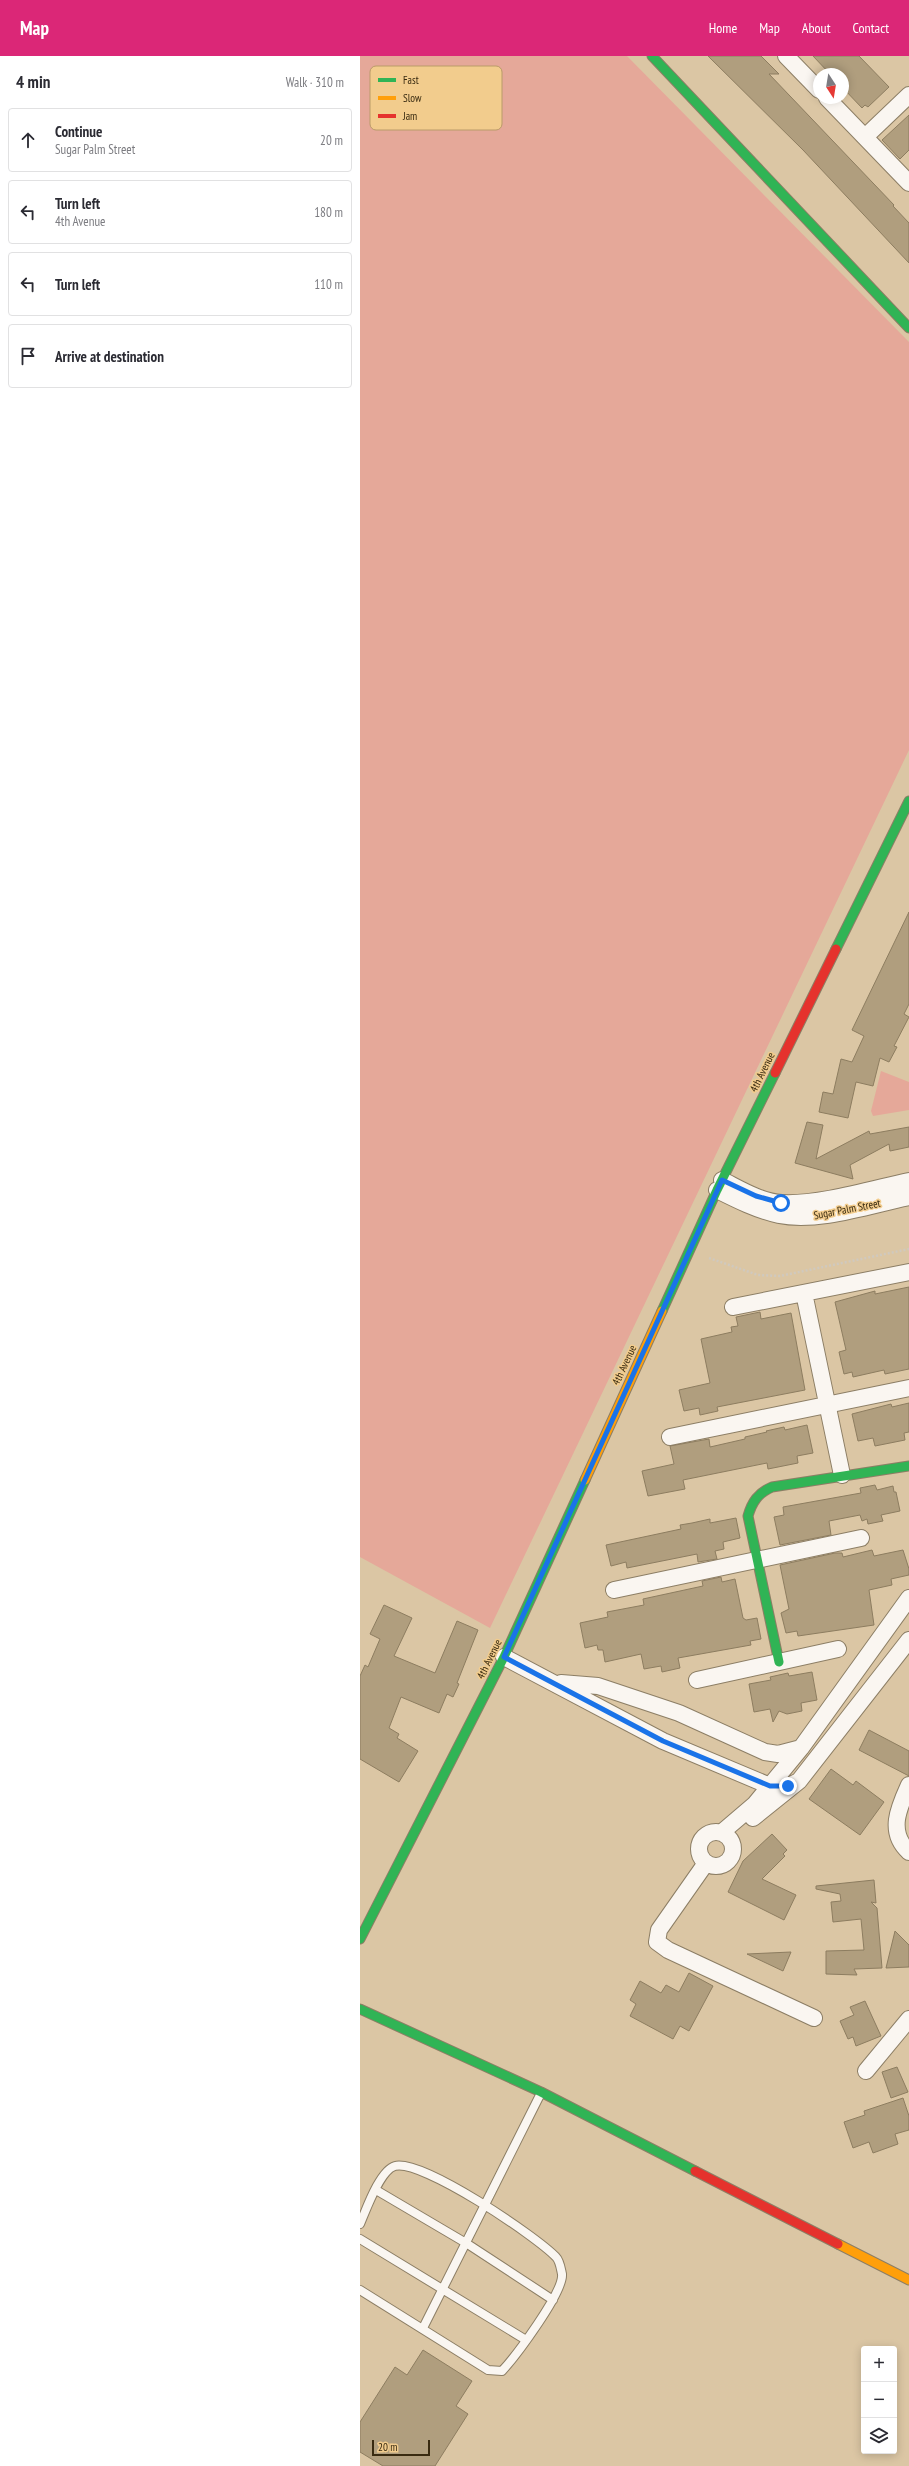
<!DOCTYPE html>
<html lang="en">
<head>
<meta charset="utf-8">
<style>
	body { margin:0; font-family:"PT Sans Narrow",sans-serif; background:#f2f2f3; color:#2b2b33 }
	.controls { position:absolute; right:12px; bottom:12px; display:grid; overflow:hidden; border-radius:4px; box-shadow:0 2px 10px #0003 }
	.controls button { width:36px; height:36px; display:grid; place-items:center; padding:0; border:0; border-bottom:1px solid #e1e1e2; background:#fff; color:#2b2b33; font:20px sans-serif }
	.compass { position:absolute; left:453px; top:12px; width:36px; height:36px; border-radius:50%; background:#fff; box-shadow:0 2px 10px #0003; rotate:168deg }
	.scale { position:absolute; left:12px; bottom:10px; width:58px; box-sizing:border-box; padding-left:4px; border:2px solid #382a10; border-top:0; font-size:11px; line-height:14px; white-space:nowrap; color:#382a10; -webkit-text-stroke:3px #f2cc8d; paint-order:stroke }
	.stop { position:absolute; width:12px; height:12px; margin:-9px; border:3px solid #1a73e8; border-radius:50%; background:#fff }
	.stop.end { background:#1a73e8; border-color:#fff; box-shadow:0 1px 4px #0008 }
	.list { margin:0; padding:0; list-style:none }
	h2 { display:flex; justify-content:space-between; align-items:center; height:52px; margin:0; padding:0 16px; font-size:17px }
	h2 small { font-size:13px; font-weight:400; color:#7c7c81 }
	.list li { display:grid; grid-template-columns:26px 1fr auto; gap:12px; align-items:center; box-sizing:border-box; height:64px; margin:0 8px 8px; padding:0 8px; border:1px solid #e1e1e2; border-radius:4px }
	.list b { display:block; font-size:15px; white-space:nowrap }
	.list p { margin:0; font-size:13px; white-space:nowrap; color:#7c7c81 }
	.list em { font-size:13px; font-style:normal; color:#7c7c81 }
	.icon { flex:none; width:22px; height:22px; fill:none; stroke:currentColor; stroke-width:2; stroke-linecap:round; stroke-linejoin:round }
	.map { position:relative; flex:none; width:549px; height:2410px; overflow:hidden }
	header { display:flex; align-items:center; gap:24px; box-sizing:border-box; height:56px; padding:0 20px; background:#db2777; color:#fff }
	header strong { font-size:19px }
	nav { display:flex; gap:22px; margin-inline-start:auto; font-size:14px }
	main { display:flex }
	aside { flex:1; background:#fff }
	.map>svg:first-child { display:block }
</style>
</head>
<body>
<header>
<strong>Map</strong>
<nav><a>Home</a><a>Map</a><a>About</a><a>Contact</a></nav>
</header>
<main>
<aside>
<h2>4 min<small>Walk · 310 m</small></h2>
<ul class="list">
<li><svg class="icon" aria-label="ahead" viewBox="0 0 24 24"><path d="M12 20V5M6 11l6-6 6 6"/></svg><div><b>Continue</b><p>Sugar Palm Street</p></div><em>20 m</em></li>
<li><svg class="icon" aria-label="left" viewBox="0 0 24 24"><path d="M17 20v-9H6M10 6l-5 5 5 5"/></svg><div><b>Turn left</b><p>4th Avenue</p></div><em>180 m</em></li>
<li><svg class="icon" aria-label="left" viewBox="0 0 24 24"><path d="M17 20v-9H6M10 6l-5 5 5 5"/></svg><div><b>Turn left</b></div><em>110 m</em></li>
<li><svg class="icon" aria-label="arrive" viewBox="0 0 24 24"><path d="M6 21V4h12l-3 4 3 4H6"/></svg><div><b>Arrive at destination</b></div></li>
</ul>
</aside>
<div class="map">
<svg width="549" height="2410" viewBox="0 0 549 2410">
	<rect width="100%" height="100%" fill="#dbc6a4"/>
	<path fill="#e5a899" d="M 0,0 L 267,0 L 549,286 L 549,694 L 130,1572 L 0,1501 Z
		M 521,1015 L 549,1026 L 549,1054 L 513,1060 L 511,1055 Z"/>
	<path fill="#b09e7e" stroke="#8d7d60" d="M 348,0 L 401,0 L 419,18 L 409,18 L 534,149 L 533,150 L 549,167 L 549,207 L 443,94 Z
		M 453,0 L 499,0 L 529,31 L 508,51 L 505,49 L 502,52 L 483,32 L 483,18 L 470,18 Z
		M 549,59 L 549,94 L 540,103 L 522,84 Z
		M 549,856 L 549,948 L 544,958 L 549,961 L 534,990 L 537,991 L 529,1006 L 520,1002 L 513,1030 L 496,1026 L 488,1062 L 459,1056 L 463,1036 L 473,1038 L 481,1003 L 492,1006 L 504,980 L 492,974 Z
		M 447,1066 L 463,1069 L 456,1103 L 509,1075 L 510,1078 L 549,1071 L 549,1091 L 530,1095 L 529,1088 L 490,1109 L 493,1123 L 435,1107 Z
		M 549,1231 L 549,1313 L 525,1318 L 524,1314 L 493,1321 L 492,1316 L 484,1318 L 479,1296 L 486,1294 L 475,1246 L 515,1235 L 515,1238 Z
		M 400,1256 L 401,1263 L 431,1257 L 445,1334 L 357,1351 L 358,1355 L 340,1359 L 339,1352 L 324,1355 L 319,1334 L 350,1327 L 341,1283 L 372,1276 L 371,1271 L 378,1270 L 376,1261 Z
		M 549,1347 L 549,1376 L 544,1377 L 545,1384 L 515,1390 L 513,1382 L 498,1385 L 492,1358 L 531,1348 L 532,1351 Z
		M 447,1369 L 453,1397 L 437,1400 L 438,1407 L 408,1413 L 407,1407 L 323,1424 L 325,1433 L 288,1440 L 282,1415 L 314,1408 L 310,1390 L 349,1383 L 350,1391 L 385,1383 L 385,1381 L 407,1376 L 406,1375 L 424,1371 L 425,1374 Z
		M 515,1429 L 517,1434 L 533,1430 L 534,1436 L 536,1436 L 540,1455 L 521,1459 L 523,1465 L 508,1468 L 507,1463 L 502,1465 L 500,1459 L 469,1465 L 471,1479 L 420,1489 L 414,1461 L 424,1459 L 423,1451 L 501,1437 L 500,1432 Z
		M 376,1462 L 380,1482 L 363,1486 L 364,1493 L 355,1495 L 357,1503 L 338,1506 L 337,1498 L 267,1512 L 266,1506 L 251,1510 L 246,1489 L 321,1473 L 320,1469 L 332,1467 L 350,1463 L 350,1467 Z
		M 512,1494 L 514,1500 L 543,1494 L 549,1513 L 549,1519 L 531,1523 L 532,1529 L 509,1534 L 514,1569 L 438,1580 L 437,1575 L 426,1577 L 421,1557 L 429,1553 L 420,1509 L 475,1497 L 482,1497 L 483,1501 Z
		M 361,1521 L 362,1526 L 375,1523 L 383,1562 L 386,1564 L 397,1562 L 401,1583 L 390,1585 L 391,1589 L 318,1602 L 320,1612 L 302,1616 L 301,1610 L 284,1613 L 281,1598 L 245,1606 L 243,1594 L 238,1594 L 237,1589 L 225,1592 L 220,1567 L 248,1561 L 247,1556 L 284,1549 L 283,1543 L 343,1530 L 342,1525 Z
		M 24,1549 L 52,1562 L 34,1600 L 75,1617 L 97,1565 L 118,1574 L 97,1627 L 99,1628 L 93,1641 L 87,1638 L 79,1657 L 41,1641 L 29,1672 L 39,1678 L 37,1682 L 58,1695 L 39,1726 L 0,1703 L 0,1620 L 5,1609 L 8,1611 L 20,1583 L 10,1578 Z
		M 452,1616 L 457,1644 L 441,1647 L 442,1655 L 427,1658 L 419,1655 L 413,1666 L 410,1653 L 394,1656 L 389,1628 L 411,1624 L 410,1621 L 428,1617 L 429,1620 Z
		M 509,1674 L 549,1695 L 549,1720 L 499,1694 Z
		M 471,1713 L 493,1729 L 496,1725 L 524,1746 L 500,1779 L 449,1743 Z
		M 412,1778 L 427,1794 L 423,1798 L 425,1800 L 402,1823 L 436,1839 L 424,1864 L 368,1836 L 383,1805 Z
		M 514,1824 L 516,1847 L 511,1846 L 517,1852 L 522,1912 L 494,1913 L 497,1919 L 466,1918 L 466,1895 L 504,1894 L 501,1863 L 473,1866 L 471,1846 L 481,1845 L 480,1838 L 456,1833 L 456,1830 Z
		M 535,1875 L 549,1889 L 549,1911 L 526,1912 Z
		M 431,1896 L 423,1915 L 387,1898 Z
		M 329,1917 L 353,1930 L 329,1975 L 320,1970 L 313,1983 L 270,1960 L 276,1948 L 270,1944 L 280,1925 L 301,1937 L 306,1929 L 319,1936 Z
		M 505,1945 L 521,1980 L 496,1990 L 493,1981 L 488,1983 L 480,1965 L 494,1959 L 490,1951 Z
		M 537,2011 L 548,2036 L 531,2042 L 522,2016 Z
		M 543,2042 L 549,2060 L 549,2074 L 535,2078 L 538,2088 L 513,2097 L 509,2086 L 493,2092 L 484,2066 L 505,2059 L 504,2055 Z
		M 63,2294 L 112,2325 L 96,2350 L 108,2358 L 75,2410 L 23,2410 L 0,2396 L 0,2366 L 35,2311 L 47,2319 Z"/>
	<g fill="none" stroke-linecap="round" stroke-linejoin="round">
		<g stroke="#8c7e65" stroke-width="10">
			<path id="lane" d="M 16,2134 L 106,2187 L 193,2244
				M 0,2168 C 6,2154 20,2114 35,2110 C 62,2103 176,2180 196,2201 C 200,2205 201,2214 202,2218 C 204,2236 155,2301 142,2315 L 128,2314 L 0,2234
				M 0,2183 L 166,2284
				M 63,2272 L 181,2037"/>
		</g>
		<g stroke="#8c7e65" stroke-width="18">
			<path id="street" d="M 426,0 L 459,34
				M 467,42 L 549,127
				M 505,81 L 549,39
				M 362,1124 C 380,1133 401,1146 422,1147 C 459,1149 512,1133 549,1125
				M 357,1134 C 377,1144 397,1154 419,1159 C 458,1167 510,1149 549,1141
				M 444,1237 L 482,1419
				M 373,1251 L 549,1216
				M 310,1381 L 549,1332
				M 254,1534 L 501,1482
				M 144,1601 L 303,1685 L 410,1730 L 429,1730 L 439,1725
				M 337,1624 L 478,1593
				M 201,1627 L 238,1630 L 319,1657 L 405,1696 L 418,1698 L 441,1692
				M 549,1729 C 539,1751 527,1776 549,1796
				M 393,1762 L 439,1725 L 549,1584
				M339 1793a17 17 0 1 1 34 0a17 17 0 1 1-34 0Z
				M 361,1777 L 395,1748 L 441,1692 L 549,1542
				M 346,1807 L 299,1874 L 297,1886 L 308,1894 L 454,1962
				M 506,2015 L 549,1963"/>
		</g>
		<g stroke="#8c7e65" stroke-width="11">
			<path id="fast" d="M 292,0 L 549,272
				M 476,893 L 549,745
				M 302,1255 L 357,1134 L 415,1017
				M 419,1606 L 388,1460 C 392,1446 398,1437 412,1431 L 549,1410
				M 0,1883 L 144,1601 L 225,1424
				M 0,1953 L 181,2036 L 335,2115"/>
		</g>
		<g stroke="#8c7e65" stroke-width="11">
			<path id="slow" d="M 225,1424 L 302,1255
				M 478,2188 L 549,2224"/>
		</g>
		<g stroke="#8c7e65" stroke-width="11">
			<path id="jam" d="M 415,1017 L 476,893
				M 335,2115 L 478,2188"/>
		</g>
		<path stroke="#d0c9be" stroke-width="2.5" stroke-dasharray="2 2" stroke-linecap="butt" d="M 349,1202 L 398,1219 L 420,1220 L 549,1193"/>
		<use href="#lane" stroke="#faf6f1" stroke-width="8"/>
		<use href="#street" stroke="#faf6f1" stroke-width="16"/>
		<use href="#fast" stroke="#30b455" stroke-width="9"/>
		<use href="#slow" stroke="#ff9f0a" stroke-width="9"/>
		<use href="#jam" stroke="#e5322d" stroke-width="9"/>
	</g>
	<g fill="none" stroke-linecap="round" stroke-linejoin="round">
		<path stroke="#1a73e8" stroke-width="5" d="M 421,1147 L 396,1140 L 362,1124 L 144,1601 L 303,1685 L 410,1730 L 428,1730"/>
	</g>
	<g text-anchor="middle" stroke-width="3" stroke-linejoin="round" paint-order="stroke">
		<g font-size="11" fill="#382a10" stroke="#f2cc8d">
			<text transform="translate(402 1016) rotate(-64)" y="4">4th Avenue</text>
			<text transform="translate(487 1153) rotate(-11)" y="4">Sugar Palm Street</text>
			<text transform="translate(264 1309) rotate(-65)" y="4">4th Avenue</text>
			<text transform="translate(129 1603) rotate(-64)" y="4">4th Avenue</text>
		</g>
	</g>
	<rect x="10" y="10" width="132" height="64" rx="6" fill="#f2cc8d" stroke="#ba9b68" stroke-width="1"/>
	<rect x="18" y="22" width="18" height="4" fill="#30b455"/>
	<rect x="18" y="40" width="18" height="4" fill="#ff9f0a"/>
	<rect x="18" y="58" width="18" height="4" fill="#e5322d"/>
	<g font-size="11" fill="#382a10">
		<text x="43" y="28">Fast</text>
		<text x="43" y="46">Slow</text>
		<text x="43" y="64">Jam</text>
	</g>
</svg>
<div class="controls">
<button>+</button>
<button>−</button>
<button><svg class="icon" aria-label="layers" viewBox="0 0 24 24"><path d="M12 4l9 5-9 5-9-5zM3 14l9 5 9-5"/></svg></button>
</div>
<svg class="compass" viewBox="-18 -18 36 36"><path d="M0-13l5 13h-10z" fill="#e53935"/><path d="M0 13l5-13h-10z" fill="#7c7c81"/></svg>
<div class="scale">20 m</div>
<div class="stop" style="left:421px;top:1147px"></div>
<div class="stop end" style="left:428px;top:1730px"></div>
</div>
</main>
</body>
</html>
